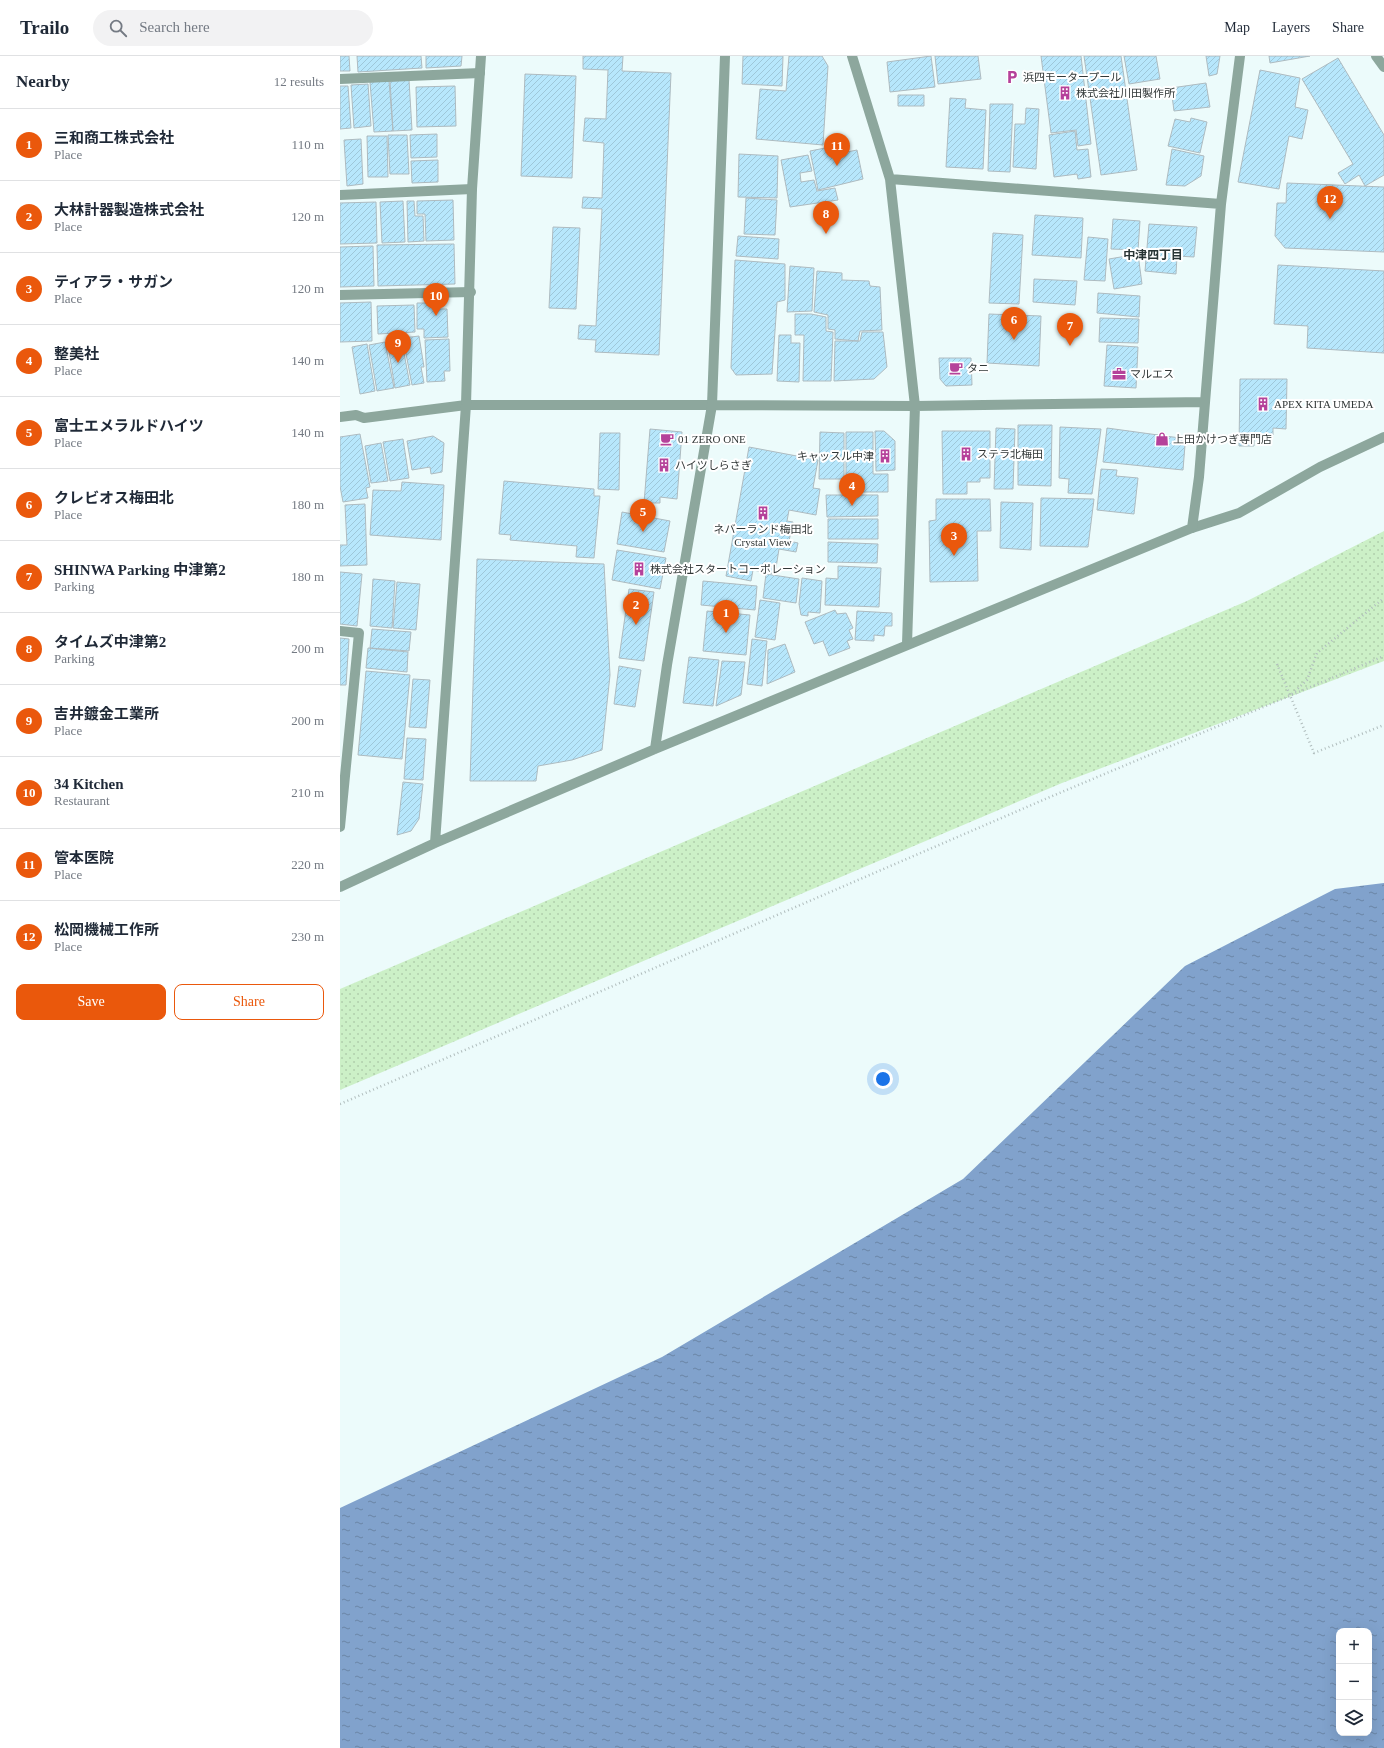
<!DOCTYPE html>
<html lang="en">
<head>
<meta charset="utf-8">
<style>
	body { margin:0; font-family:"Times New Roman","Noto Sans JP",serif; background:#f2f2f3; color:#1f2937 }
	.controls { position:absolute; right:12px; bottom:12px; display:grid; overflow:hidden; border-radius:8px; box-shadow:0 4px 16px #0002 }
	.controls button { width:36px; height:36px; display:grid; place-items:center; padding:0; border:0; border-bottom:1px solid #e0e1e3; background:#fff; color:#1f2937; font:20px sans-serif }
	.you { position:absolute; left:543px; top:1023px; width:14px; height:14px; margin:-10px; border:3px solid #fff; border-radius:50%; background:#1a73e8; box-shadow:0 0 0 6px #1a73e833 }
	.badge { display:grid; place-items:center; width:26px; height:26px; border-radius:50%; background:#ea580c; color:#fff; font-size:13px; font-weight:700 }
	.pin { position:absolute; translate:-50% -33px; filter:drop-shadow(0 1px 2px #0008) }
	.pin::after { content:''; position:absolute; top:21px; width:14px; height:12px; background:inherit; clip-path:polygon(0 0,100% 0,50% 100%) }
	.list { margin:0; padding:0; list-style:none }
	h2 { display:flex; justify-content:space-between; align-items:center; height:52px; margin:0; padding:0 16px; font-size:17px }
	h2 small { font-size:13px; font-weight:400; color:#747a83 }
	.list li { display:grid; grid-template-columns:26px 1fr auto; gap:12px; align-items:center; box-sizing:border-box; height:72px; padding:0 16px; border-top:1px solid #e0e1e3 }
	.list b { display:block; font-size:15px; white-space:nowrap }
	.list p { margin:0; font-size:13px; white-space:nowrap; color:#747a83 }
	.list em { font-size:13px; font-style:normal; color:#747a83 }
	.actions { display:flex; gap:8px; padding:12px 16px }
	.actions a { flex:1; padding:9px 0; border:1px solid #ea580c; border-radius:8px; text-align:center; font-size:14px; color:#ea580c }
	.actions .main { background:#ea580c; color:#fff }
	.icon { flex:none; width:22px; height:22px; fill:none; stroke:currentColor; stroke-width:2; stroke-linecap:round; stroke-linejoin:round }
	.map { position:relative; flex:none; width:1044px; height:1692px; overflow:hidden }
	header { display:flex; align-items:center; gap:24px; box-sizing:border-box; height:56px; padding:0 20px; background:#fff; border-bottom:1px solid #e0e1e3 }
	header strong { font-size:19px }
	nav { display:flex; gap:22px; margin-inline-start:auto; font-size:14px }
	.search { width:280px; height:36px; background:#f2f2f3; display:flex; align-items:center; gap:10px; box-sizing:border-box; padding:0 14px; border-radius:22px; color:#747a83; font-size:15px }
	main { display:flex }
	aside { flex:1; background:#fff }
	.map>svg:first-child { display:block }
</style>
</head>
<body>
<header>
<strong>Trailo</strong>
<div class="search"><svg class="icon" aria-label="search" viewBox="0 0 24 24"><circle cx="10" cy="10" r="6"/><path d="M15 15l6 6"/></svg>Search here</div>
<nav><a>Map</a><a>Layers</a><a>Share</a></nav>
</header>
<main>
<aside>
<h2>Nearby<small>12 results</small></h2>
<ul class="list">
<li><span class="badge">1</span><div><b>三和商工株式会社</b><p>Place</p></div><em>110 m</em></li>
<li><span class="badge">2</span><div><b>大林計器製造株式会社</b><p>Place</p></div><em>120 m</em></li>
<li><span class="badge">3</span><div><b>ティアラ・サガン</b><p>Place</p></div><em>120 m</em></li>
<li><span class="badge">4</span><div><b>整美社</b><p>Place</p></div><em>140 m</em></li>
<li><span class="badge">5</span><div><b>富士エメラルドハイツ</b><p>Place</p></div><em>140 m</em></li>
<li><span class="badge">6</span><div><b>クレビオス梅田北</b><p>Place</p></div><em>180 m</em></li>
<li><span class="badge">7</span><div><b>SHINWA Parking 中津第2</b><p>Parking</p></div><em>180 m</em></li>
<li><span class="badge">8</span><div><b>タイムズ中津第2</b><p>Parking</p></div><em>200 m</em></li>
<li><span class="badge">9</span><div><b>吉井鍍金工業所</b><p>Place</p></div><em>200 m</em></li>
<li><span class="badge">10</span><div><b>34 Kitchen</b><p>Restaurant</p></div><em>210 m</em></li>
<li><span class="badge">11</span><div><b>管本医院</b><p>Place</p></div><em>220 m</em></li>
<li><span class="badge">12</span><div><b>松岡機械工作所</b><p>Place</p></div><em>230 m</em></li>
</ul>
<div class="actions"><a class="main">Save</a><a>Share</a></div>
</aside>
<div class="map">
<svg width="1044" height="1692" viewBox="0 0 1044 1692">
	<defs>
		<pattern id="grass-dots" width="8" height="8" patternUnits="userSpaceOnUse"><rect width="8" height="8" fill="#ccf0c7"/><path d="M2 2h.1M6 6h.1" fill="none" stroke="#b0ceac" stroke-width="1.8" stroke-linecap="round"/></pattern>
		<pattern id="water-ripples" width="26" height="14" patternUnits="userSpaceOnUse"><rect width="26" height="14" fill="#81a2cc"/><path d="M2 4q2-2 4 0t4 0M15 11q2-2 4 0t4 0" fill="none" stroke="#6a85a6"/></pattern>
		<pattern id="building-hatch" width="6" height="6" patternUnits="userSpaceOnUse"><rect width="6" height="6" fill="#b7e7fc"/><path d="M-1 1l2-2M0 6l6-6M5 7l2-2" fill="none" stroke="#9ec7d9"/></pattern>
	</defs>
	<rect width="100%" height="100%" fill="#ecfbfb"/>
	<path fill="url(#grass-dots)" d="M 1044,475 L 1044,605 L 722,727 L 0,1034 L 0,933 L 907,545 Z"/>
	<path fill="url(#water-ripples)" fill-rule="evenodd" d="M 1044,827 L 1044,1692 L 0,1692 L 0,1452 L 322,1301 L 623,1123 L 845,910 L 995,833 ZM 999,1575 L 1029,1575 L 1029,1677 L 999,1677 Z"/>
	<path fill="url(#building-hatch)" stroke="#aebbc0" d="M 0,0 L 9,0 L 10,15 L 0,15 Z
		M 17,0 L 81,0 L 82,12 L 18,16 Z
		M 86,0 L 122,0 L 121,10 L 86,12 Z
		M 243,0 L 283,0 L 282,15 L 331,17 L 319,299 L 255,296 L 256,284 L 238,283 L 239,269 L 256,270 L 262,153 L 242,152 L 243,141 L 262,142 L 264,87 L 243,85 L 245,62 L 266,63 L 268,14 L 243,13 Z
		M 403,0 L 443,0 L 442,30 L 402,28 Z
		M 449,0 L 482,0 L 488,10 L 483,89 L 416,83 L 420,33 L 446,35 Z
		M 591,0 L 595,31 L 550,36 L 547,6 Z
		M 595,0 L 638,0 L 641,23 L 598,28 Z
		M 701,0 L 741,0 L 751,88 L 738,90 L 736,74 L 711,77 Z
		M 744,0 L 781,0 L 797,114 L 761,119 Z
		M 784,0 L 816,0 L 820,23 L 789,28 Z
		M 866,0 L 880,0 L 877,18 L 869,20 Z
		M 929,0 L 970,0 L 930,7 Z
		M 998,2 L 1044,79 L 1044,119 L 1025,130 L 1019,119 L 1005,128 L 998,117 L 1013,108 L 962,23 Z
		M 920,14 L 960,22 L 955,51 L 968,54 L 962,83 L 949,80 L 939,133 L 898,126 Z
		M 185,18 L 236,20 L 232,122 L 181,120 Z
		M 69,24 L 72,74 L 53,75 L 50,25 Z
		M 49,25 L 53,75 L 34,76 L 30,26 Z
		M 866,27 L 870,51 L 834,55 L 831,32 Z
		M 28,28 L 31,70 L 14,72 L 11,29 Z
		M 0,30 L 8,30 L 11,72 L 0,73 Z
		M 115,30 L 116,70 L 77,71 L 76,31 Z
		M 558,39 L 584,39 L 584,50 L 558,50 Z
		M 610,42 L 626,43 L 625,52 L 646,54 L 643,113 L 606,111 Z
		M 650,48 L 673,48 L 670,116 L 648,115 Z
		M 686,52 L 699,53 L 696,113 L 673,111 L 675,68 L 685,68 Z
		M 851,62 L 867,66 L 860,97 L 828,90 L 835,63 L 850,66 Z
		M 735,75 L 737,94 L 748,93 L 751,121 L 738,123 L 737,118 L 714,121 L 709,79 Z
		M 97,78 L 97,101 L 71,102 L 70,79 Z
		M 48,79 L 67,79 L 69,118 L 50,118 Z
		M 27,80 L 47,80 L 48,121 L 28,121 Z
		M 21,83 L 23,128 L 7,130 L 4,84 Z
		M 495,90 L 497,98 L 517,94 L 523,123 L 478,134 L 470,95 Z
		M 832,93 L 864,100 L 861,120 L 845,130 L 826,129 Z
		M 399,98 L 438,100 L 437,142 L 398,141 Z
		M 468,99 L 472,115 L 460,117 L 461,126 L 474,124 L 477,135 L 495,132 L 498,144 L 450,151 L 441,104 Z
		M 98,104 L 98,126 L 72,127 L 71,105 Z
		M 947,127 L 1044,131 L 1044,196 L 945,192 L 935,180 L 937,147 L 946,147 Z
		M 406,142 L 437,144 L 435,179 L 404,178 Z
		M 113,144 L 114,184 L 86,185 L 85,158 L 77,158 L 77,145 Z
		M 63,145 L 65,186 L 42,187 L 40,146 Z
		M 67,145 L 74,145 L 75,160 L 83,160 L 84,185 L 68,186 Z
		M 36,146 L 37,187 L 0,188 L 0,147 Z
		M 695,159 L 743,162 L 741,202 L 692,199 Z
		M 773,163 L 800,165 L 798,194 L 771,193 Z
		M 809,168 L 857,171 L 854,201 L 837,200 L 836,218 L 805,215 Z
		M 213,171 L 240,172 L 236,253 L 209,252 Z
		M 653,177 L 683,179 L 679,248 L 649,247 Z
		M 398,180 L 439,183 L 438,203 L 396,200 Z
		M 748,181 L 768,183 L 765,225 L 744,224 Z
		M 114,188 L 115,228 L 38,230 L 37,189 Z
		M 33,190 L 34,230 L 0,231 L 0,191 Z
		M 798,198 L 802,228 L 774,233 L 769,203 Z
		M 395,204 L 445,208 L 445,244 L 437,246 L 432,318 L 396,319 L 391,312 Z
		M 938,209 L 1044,215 L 1044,297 L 967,292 L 968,270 L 934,268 Z
		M 450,210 L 474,212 L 472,255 L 447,256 Z
		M 477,215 L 502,217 L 502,224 L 529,225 L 530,230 L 540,231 L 542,274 L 520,275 L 518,285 L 495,283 L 495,274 L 488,273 L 488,259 L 474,256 Z
		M 694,223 L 737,225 L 735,249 L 693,246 Z
		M 758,237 L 800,240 L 799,261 L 757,257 Z
		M 31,246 L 32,285 L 0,286 L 0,247 Z
		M 77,247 L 96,247 L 96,253 L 107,253 L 108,281 L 84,282 L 84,273 L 77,273 Z
		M 74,249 L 75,276 L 38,278 L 37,250 Z
		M 455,258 L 471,258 L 486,261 L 486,275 L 493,276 L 491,325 L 463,325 L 464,279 L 455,279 Z
		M 649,258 L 701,260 L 699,310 L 647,307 Z
		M 760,262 L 799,263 L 798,287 L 759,286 Z
		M 522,276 L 543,276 L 547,311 L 534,323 L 494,325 L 495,285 L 520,285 Z
		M 439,279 L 451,279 L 451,287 L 460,287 L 459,326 L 437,325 Z
		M 79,280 L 84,311 L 81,311 L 84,327 L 72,329 L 63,282 Z
		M 61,281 L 70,329 L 55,332 L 47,284 Z
		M 109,283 L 110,315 L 104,315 L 105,325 L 87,326 L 85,284 Z
		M 45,286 L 54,332 L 37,335 L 29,289 Z
		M 27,288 L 35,335 L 20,338 L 12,291 Z
		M 767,289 L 798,291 L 796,332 L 764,330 Z
		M 599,302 L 631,302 L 632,329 L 606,330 L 600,323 Z
		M 900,323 L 947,323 L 946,373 L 933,372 L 933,379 L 914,378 L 914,390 L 899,390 Z
		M 678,369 L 712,369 L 711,430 L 678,429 Z
		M 720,371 L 761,373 L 752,438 L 728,437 L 729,423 L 719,422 Z
		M 656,372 L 675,373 L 673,433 L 654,433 Z
		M 767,372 L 840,382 L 845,389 L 843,414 L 763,406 Z
		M 310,373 L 342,376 L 337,443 L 320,441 L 320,447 L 304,447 Z
		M 535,375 L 544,375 L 555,385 L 555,414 L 536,415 Z
		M 602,375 L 650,375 L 650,422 L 640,422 L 640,426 L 627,426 L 627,438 L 603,438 Z
		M 480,376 L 504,377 L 504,423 L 479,423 Z
		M 506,376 L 533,376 L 533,418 L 548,418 L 548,436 L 506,436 Z
		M 260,377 L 280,377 L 279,434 L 258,433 Z
		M 20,378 L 30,431 L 26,432 L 28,442 L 3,446 L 0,430 L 0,381 Z
		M 93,380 L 104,387 L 102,416 L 91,418 L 90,411 L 72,414 L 67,385 Z
		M 63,383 L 69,422 L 50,425 L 43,386 Z
		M 41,387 L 48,425 L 31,427 L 25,390 Z
		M 409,391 L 478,404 L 473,432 L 480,433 L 476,459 L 449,454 L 447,465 L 453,466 L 449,485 L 458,487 L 456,496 L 439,493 L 435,518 L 413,514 L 411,525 L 386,520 Z
		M 761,413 L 777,414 L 776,420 L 798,422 L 794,458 L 757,454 Z
		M 164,425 L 254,433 L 254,440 L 260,440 L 254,502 L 236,501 L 237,490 L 170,484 L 171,479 L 159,478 Z
		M 62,426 L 104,429 L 101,484 L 30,479 L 33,434 L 61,435 Z
		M 486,439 L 538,439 L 538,460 L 487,461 Z
		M 701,442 L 754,443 L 748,491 L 700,490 Z
		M 596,443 L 650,443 L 651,475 L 637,475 L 638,525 L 590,526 L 589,465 L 596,464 Z
		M 661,446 L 693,447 L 691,494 L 660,492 Z
		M 25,448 L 27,509 L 0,510 L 0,489 L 7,489 L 5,449 Z
		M 282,456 L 330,465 L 324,496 L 277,488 Z
		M 488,463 L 538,463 L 538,483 L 488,483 Z
		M 488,486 L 538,488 L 537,507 L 488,506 Z
		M 277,494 L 326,502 L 320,533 L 272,524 Z
		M 137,503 L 264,508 L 270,619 L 262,694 L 232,704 L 198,710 L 196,725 L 130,725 Z
		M 498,510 L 541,512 L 539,551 L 485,549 L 486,522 L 498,523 Z
		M 0,516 L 22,518 L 17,570 L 0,568 Z
		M 426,518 L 459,523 L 456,547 L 423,542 Z
		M 462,522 L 482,525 L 480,557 L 468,556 L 468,560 L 461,559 L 459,548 Z
		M 33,523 L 55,525 L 52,572 L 30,570 Z
		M 363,525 L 417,530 L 415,554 L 361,549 Z
		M 57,526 L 80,528 L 76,574 L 53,572 Z
		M 289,533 L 314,536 L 304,605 L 279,602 Z
		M 420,544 L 440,547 L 435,584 L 415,581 Z
		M 495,554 L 497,558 L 506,557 L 513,572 L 509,574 L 513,583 L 507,585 L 510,592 L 489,600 L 483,585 L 474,588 L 465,566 Z
		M 367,555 L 410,559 L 406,599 L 363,595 Z
		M 517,555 L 552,557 L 552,570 L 545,570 L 544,580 L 534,579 L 534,585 L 515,584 Z
		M 32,573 L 71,576 L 69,595 L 30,592 Z
		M 0,582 L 9,583 L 6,629 L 0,629 Z
		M 412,583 L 427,585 L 422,630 L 407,628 Z
		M 445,588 L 455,616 L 427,628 L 428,594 Z
		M 28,592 L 68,596 L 67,616 L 26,612 Z
		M 349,601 L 379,604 L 373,650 L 343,647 Z
		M 382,605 L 405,606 L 401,639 L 376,650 Z
		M 279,610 L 301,614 L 295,651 L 274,648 Z
		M 26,615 L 70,619 L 62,703 L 18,699 Z
		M 73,623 L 90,624 L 86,672 L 69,671 Z
		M 67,682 L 86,683 L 83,724 L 64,723 Z
		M 63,726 L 83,728 L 79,763 L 71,775 L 57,779 Z"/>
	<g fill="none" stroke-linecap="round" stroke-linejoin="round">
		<path stroke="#b0bdbd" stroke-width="2.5" stroke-dasharray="1 3" stroke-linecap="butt" d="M 937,608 L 974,697 L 1044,669
			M 952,638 L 967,624 L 977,597 L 1044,542
			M 0,1048 L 710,741 L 1044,600"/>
		<path stroke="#8da79d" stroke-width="10" d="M 0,23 L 140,17
			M 0,139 L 132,133
			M 0,239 L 131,236"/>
		<path stroke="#8da79d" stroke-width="10" d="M 1036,0 L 1044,11
			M 0,361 L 16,359 L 24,362 L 126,349 L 372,349
			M 852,472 L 899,457 L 980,411 L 1044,381
			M 0,575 L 19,577 L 0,771"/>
		<path stroke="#8da79d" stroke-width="10" d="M 512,0 L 550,123 L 575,350 L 567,588
			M 550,123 L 881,148
			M 372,349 L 575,350 L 865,346
			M 315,693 L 327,609 L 372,349 L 385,0
			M 95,787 L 126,349 L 132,133 L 141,0
			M 0,831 L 95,787 L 315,693 L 852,472 L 859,421 L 881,148 L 900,0"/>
	</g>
	<defs>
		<g id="parking-bare" transform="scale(1.08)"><path d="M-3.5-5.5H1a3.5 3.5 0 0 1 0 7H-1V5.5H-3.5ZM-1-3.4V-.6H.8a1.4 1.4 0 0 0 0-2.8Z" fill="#b5419a" stroke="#fff" stroke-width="2.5" paint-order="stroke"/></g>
		<g id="building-bare" transform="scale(1.08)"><path d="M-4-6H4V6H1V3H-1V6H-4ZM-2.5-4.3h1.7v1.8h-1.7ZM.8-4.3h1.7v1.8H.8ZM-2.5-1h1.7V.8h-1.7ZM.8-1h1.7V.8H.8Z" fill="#b5419a" stroke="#fff" stroke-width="2.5" paint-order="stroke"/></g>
		<g id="cafe-bare" transform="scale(1.08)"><path d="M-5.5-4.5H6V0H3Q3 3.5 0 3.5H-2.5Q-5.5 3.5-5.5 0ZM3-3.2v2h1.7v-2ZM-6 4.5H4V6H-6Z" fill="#b5419a" stroke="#fff" stroke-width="2.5" paint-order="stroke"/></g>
		<g id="office-bare" transform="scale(1.08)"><path d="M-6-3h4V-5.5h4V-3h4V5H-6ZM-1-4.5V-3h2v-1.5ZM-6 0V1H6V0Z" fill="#b5419a" stroke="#fff" stroke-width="2.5" paint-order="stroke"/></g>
		<g id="shop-bare" transform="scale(1.08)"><path d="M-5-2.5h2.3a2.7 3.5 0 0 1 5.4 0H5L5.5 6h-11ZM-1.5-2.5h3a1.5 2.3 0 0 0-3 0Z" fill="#b5419a" stroke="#fff" stroke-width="2.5" paint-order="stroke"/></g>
	</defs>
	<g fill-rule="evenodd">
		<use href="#parking-bare" x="672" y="21"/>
		<use href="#building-bare" x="725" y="37"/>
		<use href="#cafe-bare" x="616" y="312"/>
		<use href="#office-bare" x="779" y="318"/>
		<use href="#building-bare" x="923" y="348"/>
		<use href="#cafe-bare" x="327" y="383"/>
		<use href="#shop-bare" x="822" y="383"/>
		<use href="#building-bare" x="626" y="398"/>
		<use href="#building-bare" x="545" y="400"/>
		<use href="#building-bare" x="324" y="409"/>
		<use href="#building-bare" x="423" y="457"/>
		<use href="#building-bare" x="299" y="513"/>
	</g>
	<g text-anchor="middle" stroke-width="4" stroke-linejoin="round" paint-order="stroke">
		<g font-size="11" fill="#313737" stroke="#fff" text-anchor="start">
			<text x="683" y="25">浜四モータープール</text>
			<text x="736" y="41">株式会社川田製作所</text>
			<text x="627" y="316">タニ</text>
			<text x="790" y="322">マルエス</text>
			<text x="934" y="352">APEX KITA UMEDA</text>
			<text x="338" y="387">01 ZERO ONE</text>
			<text x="833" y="387">上田かけつぎ専門店</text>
			<text x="637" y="402">ステラ北梅田</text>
			<text x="534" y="404" text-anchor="end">キャッスル中津</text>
			<text x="335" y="413">ハイツしらさぎ</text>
			<text x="423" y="477" text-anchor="middle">ネバーランド梅田北<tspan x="423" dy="13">Crystal View</tspan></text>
			<text x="310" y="517">株式会社スタートコーポレーション</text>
		</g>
		<g font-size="12" font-weight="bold" fill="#283434" stroke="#fff">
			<text x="813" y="203">中津四丁目</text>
		</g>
	</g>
</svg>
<div class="controls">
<button>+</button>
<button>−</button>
<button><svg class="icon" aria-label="layers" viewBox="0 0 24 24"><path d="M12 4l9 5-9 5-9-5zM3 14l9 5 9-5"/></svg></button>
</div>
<div class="you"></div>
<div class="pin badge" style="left:386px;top:577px">1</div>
<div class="pin badge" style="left:296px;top:569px">2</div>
<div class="pin badge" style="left:614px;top:500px">3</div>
<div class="pin badge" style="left:512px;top:450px">4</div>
<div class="pin badge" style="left:303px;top:476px">5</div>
<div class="pin badge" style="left:674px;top:284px">6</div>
<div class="pin badge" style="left:730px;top:290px">7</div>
<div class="pin badge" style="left:486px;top:178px">8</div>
<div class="pin badge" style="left:58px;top:307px">9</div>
<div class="pin badge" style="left:96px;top:260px">10</div>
<div class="pin badge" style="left:497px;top:110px">11</div>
<div class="pin badge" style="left:990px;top:163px">12</div>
</div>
</main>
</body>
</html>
